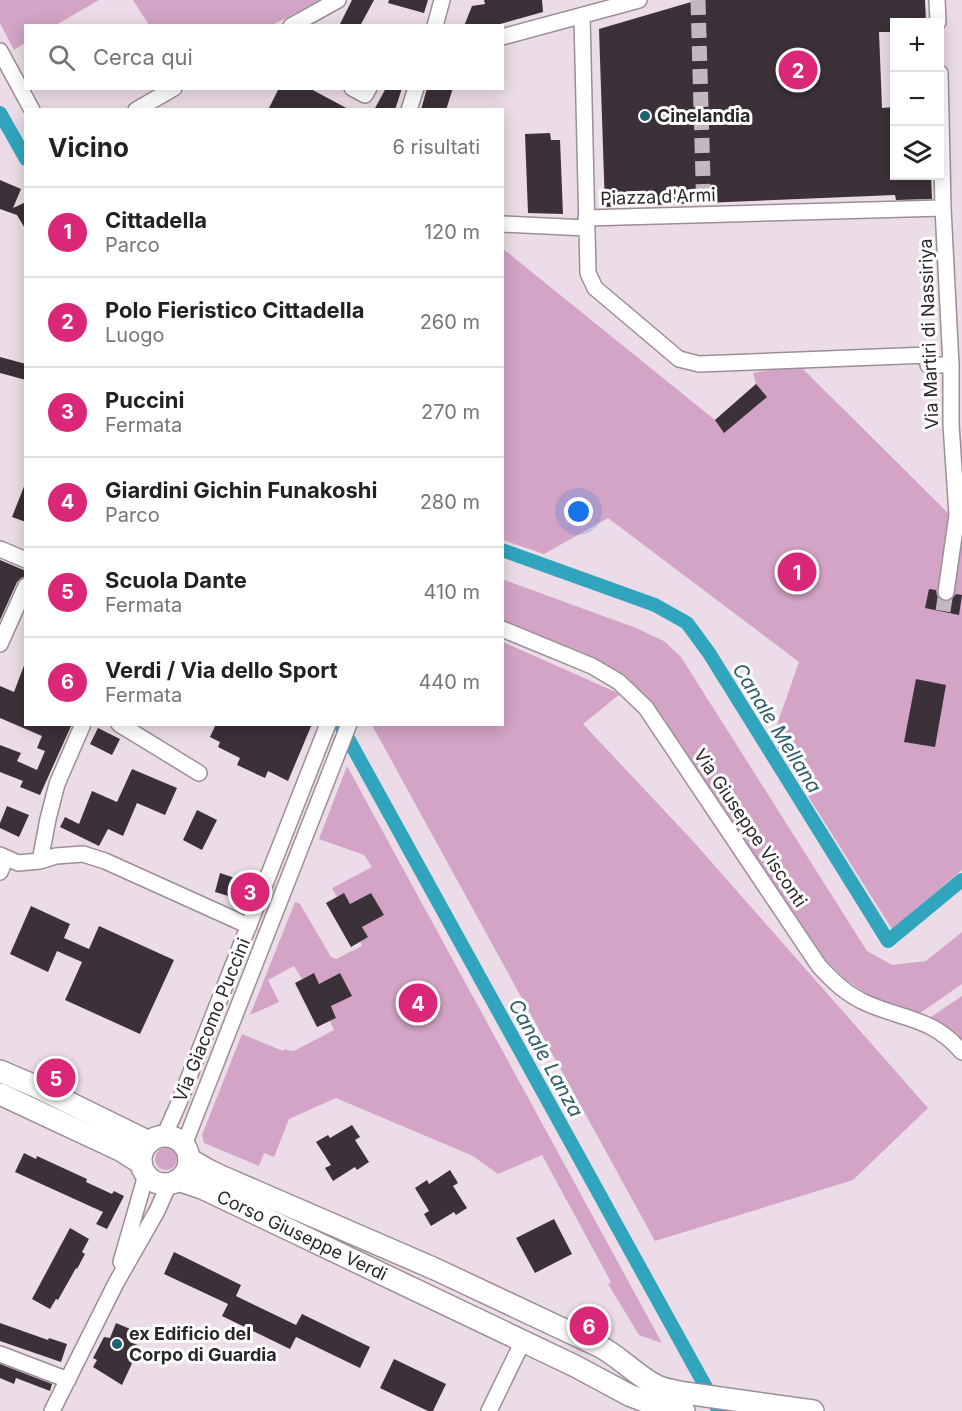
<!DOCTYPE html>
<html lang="it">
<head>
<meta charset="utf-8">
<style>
	body { margin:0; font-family:Inter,sans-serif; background:#f6f6f6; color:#222 }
	.controls { position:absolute; right:18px; top:18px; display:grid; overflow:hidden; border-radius:0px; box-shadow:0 3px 15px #0003 }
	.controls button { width:54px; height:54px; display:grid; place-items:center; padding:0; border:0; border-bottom:2px solid #e0e0e0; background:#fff; color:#222; font:30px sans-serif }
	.you { position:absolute; left:579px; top:512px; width:21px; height:21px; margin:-15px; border:4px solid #fff; border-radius:50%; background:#1a73e8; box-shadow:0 0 0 9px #1a73e833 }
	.badge { display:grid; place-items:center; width:39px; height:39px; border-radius:50%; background:#db2777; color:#fff; font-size:20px; font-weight:700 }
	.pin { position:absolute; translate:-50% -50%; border:3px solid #fff; box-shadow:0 2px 6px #0006 }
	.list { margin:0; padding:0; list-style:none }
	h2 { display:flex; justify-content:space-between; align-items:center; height:78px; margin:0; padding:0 24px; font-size:26px }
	h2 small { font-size:20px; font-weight:400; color:#767676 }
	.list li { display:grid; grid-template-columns:39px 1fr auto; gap:18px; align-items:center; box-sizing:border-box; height:90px; padding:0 24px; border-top:2px solid #e0e0e0 }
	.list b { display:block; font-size:22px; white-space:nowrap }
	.list p { margin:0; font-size:20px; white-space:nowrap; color:#767676 }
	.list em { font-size:20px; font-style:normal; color:#767676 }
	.icon { flex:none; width:33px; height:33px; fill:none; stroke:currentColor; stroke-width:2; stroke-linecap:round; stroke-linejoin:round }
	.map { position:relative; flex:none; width:962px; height:1411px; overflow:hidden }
	.search { position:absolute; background:#fff; box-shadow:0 3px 15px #0003; left:24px; top:24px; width:480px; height:66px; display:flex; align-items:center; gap:15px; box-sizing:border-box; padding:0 21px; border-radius:0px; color:#767676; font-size:22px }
	.panel { position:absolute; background:#fff; box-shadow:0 3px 15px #0003; left:24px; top:108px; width:480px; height:618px; border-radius:0px }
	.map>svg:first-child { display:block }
</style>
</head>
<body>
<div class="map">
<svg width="962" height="1411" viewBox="0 0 962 1411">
	<rect width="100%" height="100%" fill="#ecdce7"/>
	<path fill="#d3a4c5" d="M 0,0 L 99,0 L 56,25 L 26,26 L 25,43 L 14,50 L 0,23 Z
		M 133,0 L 321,0 L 272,25 L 149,25 Z
		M 502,248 L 715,420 L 756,384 L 753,373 L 788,367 L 803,369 L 950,515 L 953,593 L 962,541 L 962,870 L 892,929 L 772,739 L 799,662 L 608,518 L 544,554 L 503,540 Z
		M 502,579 L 636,628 L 664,641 L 681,657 L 867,951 L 892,965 L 926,961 L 962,932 L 962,984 L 920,1013 L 870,996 L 846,980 L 825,959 L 651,704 L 624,675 L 595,659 L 503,622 Z
		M 503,642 L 620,694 L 583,724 L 692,840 L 928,1108 L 853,1180 L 655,1241 L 372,725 L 502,724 Z
		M 347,766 L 662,1343 L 639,1335 L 608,1284 L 611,1282 L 542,1155 L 498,1174 L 473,1156 L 336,1098 L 289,1119 L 274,1157 L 264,1153 L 259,1166 L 204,1143 L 202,1135 L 242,1034 L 283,1051 L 284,1049 L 291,1051 L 296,1050 L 334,1030 L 330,1021 L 336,1018 L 331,1006 L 351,996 L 340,973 L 319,984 L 313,974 L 302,979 L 294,966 L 268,980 L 279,1002 L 250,1015 L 295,902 L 300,904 L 331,957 L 336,959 L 362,946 L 360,941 L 368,937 L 362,927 L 383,915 L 371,893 L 350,904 L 344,894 L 337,897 L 332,888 L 372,867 L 364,855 L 319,839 Z
		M 962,996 L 962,1040 L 957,1034 L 931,1017 Z
		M155 1159a11 11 0 1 1 22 0a11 11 0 1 1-22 0Z"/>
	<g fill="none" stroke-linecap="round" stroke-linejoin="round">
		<path stroke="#31a5be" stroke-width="14" d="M 0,113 L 26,159
			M 502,550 L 655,605 L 687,623 L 709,653 L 888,941 L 962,880
			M 340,724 L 719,1411"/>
	</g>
	<path fill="#3c3039" d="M 352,0 L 374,0 L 360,26 L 339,26 Z
		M 389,0 L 428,0 L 424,13 L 388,3 Z
		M 484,0 L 542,0 L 543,12 L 493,26 L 464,26 L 472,6 L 485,4 Z
		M 698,0 L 925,0 L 926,22 L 894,22 L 894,32 L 879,32 L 882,108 L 894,107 L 894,176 L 931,176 L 932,199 L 896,200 L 895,195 L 605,207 L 599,29 Z
		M 279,88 L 309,88 L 350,110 L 268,110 Z
		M 386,88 L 402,88 L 395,110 L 374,110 Z
		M 427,88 L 453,88 L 446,110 L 421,110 Z
		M 550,133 L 551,140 L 560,140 L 563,214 L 528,213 L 525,134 Z
		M 0,180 L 21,189 L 13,208 L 26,202 L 26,230 L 17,215 L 0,209 Z
		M 0,357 L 26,364 L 26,380 L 0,373 Z
		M 756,384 L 767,397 L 724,433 L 715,420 Z
		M 25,484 L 26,484 L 26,522 L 12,517 Z
		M 0,560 L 26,571 L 26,576 L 21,578 L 17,582 L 0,620 Z
		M 929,589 L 936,590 L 937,596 L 944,602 L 950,601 L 956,594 L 962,595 L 959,615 L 925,608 Z
		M 25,663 L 26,724 L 72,724 L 40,795 L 20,787 L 23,781 L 0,772 L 0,745 L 21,753 L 17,761 L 37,770 L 45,751 L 37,748 L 42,736 L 0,718 L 0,686 L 14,692 Z
		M 916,679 L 946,685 L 935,747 L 904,742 Z
		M 216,724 L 312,724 L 288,781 L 268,771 L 265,778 L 237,765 L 240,758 L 218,747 L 220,742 L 210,737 Z
		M 98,728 L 120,739 L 112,755 L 90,744 Z
		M 132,769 L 177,788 L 165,815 L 137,803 L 123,836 L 108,829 L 99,846 L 60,827 L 65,817 L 79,824 L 92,791 L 117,802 Z
		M 7,806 L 29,815 L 19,837 L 0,828 L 0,823 Z
		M 197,810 L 217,820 L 202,850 L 183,840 Z
		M 220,873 L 241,880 L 235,898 L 215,892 Z
		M 344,893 L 350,904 L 371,893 L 384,915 L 362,927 L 368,937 L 351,947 L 326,903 Z
		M 31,906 L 70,924 L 64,938 L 89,949 L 99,926 L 174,960 L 140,1034 L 65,1000 L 82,962 L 57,951 L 48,972 L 10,954 Z
		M 314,973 L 319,984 L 340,973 L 352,996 L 331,1006 L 336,1018 L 317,1027 L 295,983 Z
		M 352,1125 L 360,1137 L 355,1140 L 369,1162 L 357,1170 L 355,1167 L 333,1181 L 325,1168 L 331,1165 L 316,1142 L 328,1135 L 330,1138 Z
		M 24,1153 L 36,1159 L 37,1156 L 87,1179 L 86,1182 L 112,1194 L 114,1191 L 124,1196 L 107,1229 L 96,1224 L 103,1212 L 15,1172 Z
		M 450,1170 L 458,1183 L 453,1186 L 467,1208 L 456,1215 L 454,1212 L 431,1226 L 424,1214 L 429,1211 L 415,1188 L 427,1180 L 429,1184 Z
		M 554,1219 L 572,1254 L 535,1273 L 516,1238 Z
		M 70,1228 L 89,1239 L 82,1252 L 85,1254 L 77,1269 L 76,1268 L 58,1300 L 56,1299 L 50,1309 L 32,1299 Z
		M 174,1252 L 241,1285 L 236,1296 L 296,1325 L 302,1314 L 370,1347 L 360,1368 L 296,1337 L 290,1349 L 222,1316 L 228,1304 L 164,1274 Z
		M 0,1323 L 48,1340 L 49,1338 L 67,1344 L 61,1362 L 0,1341 Z
		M 116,1323 L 135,1331 L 130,1342 L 140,1346 L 122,1385 L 93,1367 L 97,1360 L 93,1358 L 104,1337 L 110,1338 Z
		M 394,1359 L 446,1384 L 433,1411 L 428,1411 L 380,1388 Z
		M 0,1364 L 52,1384 L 50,1391 L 16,1378 L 14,1384 L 0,1378 Z"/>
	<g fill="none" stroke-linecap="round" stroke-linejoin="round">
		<path stroke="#c5b7c1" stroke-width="15" stroke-dasharray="15 8" stroke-linecap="butt" d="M 698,0 L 704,215
			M 943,611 L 946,592"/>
		<g stroke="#9c8e98" stroke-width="18">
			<path id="street" d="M 937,0 L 938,22
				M 582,16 L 588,273 L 595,288 L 679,359 L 699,364 L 928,355 L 928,365 L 951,365
				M 291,26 L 338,0
				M 435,26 L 442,0
				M 502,37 L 639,0
				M 0,51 L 32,110
				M 940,73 L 943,208 L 951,365 L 951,424 L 957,515 L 946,592
				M 352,88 L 365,95 L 369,88
				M 136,110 L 174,88
				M 409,110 L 416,88
				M 586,218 L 943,208
				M 502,224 L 587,228
				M 0,549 L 26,560
				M 502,629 L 592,666 L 619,682 L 646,708 L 819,966 C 834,982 846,994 866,1003 C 904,1020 932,1017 962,1052
				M 0,644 L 26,586
				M 119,724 L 199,773
				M 0,855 L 18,863 L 40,861 L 56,856 L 83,854 L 105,861 L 249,926
				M 40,861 L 48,819 L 57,784 L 83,724
				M 0,872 L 6,858
				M 164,1136 L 178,1105 L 328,724
				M 184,1145 L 349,724
				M 121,1262 L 146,1175
				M 0,1354 L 68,1380
				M 52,1411 L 116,1283 L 157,1211 L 169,1184
				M 489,1411 L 523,1341"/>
		</g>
		<g stroke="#9c8e98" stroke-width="24">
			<g id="secondary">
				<path d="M 0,1071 L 35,1086 L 149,1142"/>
				<path d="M 0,1094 L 122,1151 L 141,1163"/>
				<circle cx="165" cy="1160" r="24"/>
				<path d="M 189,1159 L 208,1170 L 225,1178 L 435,1269 L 601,1347 C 621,1358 637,1376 657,1386 C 666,1390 676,1391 685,1393 L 813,1411"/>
				<path id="s1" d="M 178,1180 L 202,1188 L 575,1366 L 629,1395 L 660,1407 L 684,1411"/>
			</g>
		</g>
		<use href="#street" stroke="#fff" stroke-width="15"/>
		<use href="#secondary" stroke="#fff" stroke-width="21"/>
	</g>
	<g fill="#1d6473" stroke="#fff" stroke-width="2">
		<circle cx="645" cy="116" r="6"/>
		<circle cx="117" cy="1344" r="6"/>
	</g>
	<g text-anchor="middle" stroke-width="6" stroke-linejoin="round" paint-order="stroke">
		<g font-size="18" font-weight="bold" fill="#2a2528" stroke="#fff" text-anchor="start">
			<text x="657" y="122">Cinelandia</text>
			<text x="129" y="1340">ex Edificio del<tspan x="129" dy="21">Corpo di Guardia</tspan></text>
		</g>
		<g font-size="18" fill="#2a2528" stroke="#fff">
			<text transform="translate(658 197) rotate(-2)" y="6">Piazza d'Armi</text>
			<text transform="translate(929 334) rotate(-92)" y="6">Via Martiri di Nassiriya</text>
			<text transform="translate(750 828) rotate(56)" y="6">Via Giuseppe Visconti</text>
			<text transform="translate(212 1020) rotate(-68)" y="6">Via Giacomo Puccini</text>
			<text dy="6" stroke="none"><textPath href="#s1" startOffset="136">Corso Giuseppe Verdi</textPath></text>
		</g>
		<g font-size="20" font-style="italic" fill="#2e5d69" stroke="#fff">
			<text transform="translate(777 728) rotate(58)" y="7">Canale Mellana</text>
			<text transform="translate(546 1058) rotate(61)" y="7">Canale Lanza</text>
		</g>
	</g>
</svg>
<div class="controls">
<button>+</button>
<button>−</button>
<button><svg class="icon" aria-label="layers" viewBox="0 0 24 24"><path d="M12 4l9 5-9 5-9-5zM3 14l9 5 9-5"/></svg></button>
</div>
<div class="you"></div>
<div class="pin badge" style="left:797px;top:572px">1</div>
<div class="pin badge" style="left:798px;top:70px">2</div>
<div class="pin badge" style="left:250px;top:892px">3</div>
<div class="pin badge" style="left:418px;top:1003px">4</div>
<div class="pin badge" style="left:56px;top:1078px">5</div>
<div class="pin badge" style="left:589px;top:1326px">6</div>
<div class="search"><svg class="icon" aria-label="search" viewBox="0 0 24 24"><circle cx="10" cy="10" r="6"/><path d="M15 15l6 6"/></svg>Cerca qui</div>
<section class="panel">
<h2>Vicino<small>6 risultati</small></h2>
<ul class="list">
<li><span class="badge">1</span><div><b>Cittadella</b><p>Parco</p></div><em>120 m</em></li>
<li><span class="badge">2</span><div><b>Polo Fieristico Cittadella</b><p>Luogo</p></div><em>260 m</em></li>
<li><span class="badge">3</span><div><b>Puccini</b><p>Fermata</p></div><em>270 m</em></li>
<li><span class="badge">4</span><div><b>Giardini Gichin Funakoshi</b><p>Parco</p></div><em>280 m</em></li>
<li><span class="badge">5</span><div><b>Scuola Dante</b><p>Fermata</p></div><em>410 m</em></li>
<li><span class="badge">6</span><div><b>Verdi / Via dello Sport</b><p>Fermata</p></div><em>440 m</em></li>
</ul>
</section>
</div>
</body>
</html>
